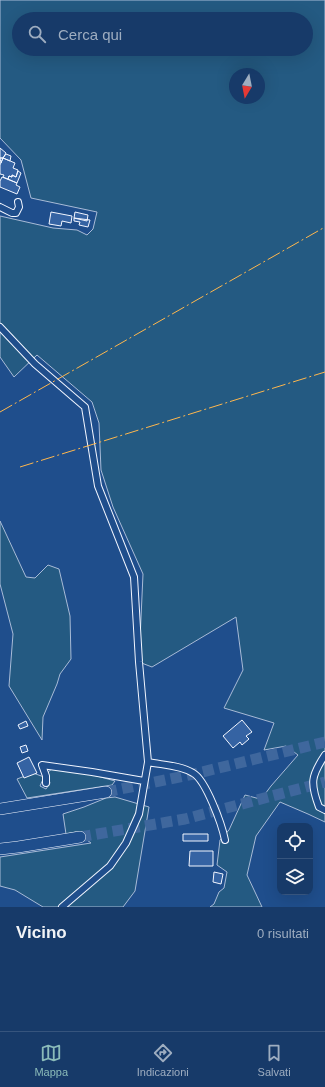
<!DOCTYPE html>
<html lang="it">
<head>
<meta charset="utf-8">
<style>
	body { margin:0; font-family:Arial,sans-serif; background:#20416f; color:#f1f3f6 }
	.controls { position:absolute; right:12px; bottom:12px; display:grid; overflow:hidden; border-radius:8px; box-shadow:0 4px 16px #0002 }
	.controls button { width:36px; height:36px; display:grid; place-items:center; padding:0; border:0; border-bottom:1px solid #36547d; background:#173a69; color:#f1f3f6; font:20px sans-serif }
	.compass { position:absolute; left:229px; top:68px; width:36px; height:36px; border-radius:50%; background:#173a69; box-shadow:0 4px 16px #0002; rotate:190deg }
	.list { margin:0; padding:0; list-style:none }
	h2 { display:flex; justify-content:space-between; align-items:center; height:52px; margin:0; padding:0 16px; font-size:17px }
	h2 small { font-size:13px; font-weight:400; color:#9eadc0 }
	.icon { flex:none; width:22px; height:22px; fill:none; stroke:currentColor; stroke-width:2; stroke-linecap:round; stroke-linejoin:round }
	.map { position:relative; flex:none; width:325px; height:907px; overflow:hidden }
	.search { position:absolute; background:#173a69; box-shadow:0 4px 16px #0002; left:12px; right:12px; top:12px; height:44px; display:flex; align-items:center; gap:10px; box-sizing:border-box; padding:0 14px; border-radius:22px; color:#9eadc0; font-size:15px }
	.sheet { height:124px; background:#173a69 }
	nav { display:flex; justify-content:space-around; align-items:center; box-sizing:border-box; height:56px; border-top:1px solid #36547d; background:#173a69; font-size:11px; color:#9eadc0 }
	nav a { display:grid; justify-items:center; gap:2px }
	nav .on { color:#8bbbb9 }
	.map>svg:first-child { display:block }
</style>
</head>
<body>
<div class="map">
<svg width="325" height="907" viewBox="0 0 325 907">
	<rect width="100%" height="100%" fill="#1f4e8c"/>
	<path fill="#245a82" stroke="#a8bbd7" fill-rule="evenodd" d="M 0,0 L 325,0 L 325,822 L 308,814 L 280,802 L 256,836 L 247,875 L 262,907 L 210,907 L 214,904 L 219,892 L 224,888 L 227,872 L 217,865 L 220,840 L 229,830 L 245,795 L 260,799 L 262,798 L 271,786 L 298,755 L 286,746 L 264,750 L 274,723 L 224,708 L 243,670 L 236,617 L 152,667 L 139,662 L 143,574 L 113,507 L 101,470 L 99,423 L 92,402 L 37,355 L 14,377 L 0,357 L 0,216 L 53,228 L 77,230 L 87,235 L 93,229 L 97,212 L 31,198 L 21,160 L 0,138 ZM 19,19 L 306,19 L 306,49 L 19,49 ZM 235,74 L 259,74 L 259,98 L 235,98 Z
		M 0,521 L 26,577 L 35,578 L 48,565 L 59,569 L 70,616 L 71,659 L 60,674 L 57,684 L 43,717 L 42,740 L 9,686 L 13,634 L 0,584 Z
		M 65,767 L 115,781 L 112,785 L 27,798 L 17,779 L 33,773 L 44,777 L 40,786 L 46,789 L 50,783 L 47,773 L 53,768 Z
		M 115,797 L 149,807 L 135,891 L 123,907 L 43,907 L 15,890 L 0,886 L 0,857 L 91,843 L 76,832 L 66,834 L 63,814 L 84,807 L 106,798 Z"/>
	<path fill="#3563a3" stroke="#f2f6ff" d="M 0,148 L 6,153 L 3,158 L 0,158 Z
		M 6,154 L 11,156 L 10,161 L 3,158 L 1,163 L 0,158 L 3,158 Z
		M 3,158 L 15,163 L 13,168 L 18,170 L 16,177 L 12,175 L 12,177 L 9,176 L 8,179 L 3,177 L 4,175 L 0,174 L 0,165 Z
		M 18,171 L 21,173 L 17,183 L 8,179 L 9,176 L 12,177 L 12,175 L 16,177 Z
		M 2,177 L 17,183 L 16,185 L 20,187 L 17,194 L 0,187 L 0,181 Z
		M 51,212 L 72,216 L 71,223 L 62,221 L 61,226 L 49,224 Z
		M 75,212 L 88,215 L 87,221 L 74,218 Z
		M 74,218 L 90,220 L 88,227 L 79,225 L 80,222 L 74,221 Z
		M 242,720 L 252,732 L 246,736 L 249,739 L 242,745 L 240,742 L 233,748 L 223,736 Z
		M 26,721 L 28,726 L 20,729 L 18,725 Z
		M 26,745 L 28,751 L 22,753 L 20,747 Z
		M 29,757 L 37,773 L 24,778 L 17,763 Z
		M 183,834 L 208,834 L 208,841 L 183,841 Z
		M 190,851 L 213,851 L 213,866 L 189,866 Z
		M 214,872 L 223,874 L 221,884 L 213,882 Z"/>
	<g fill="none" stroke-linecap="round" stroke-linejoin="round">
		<path stroke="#3f679d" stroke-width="11" stroke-dasharray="11 5.5" stroke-linecap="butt" d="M 106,792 L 194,774 L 325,742
			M 80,837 L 185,819 L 325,782"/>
		<g stroke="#f2f6ff" stroke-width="8">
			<path id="street" d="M 0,207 L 12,213 L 16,213 L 19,207 L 18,202
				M 0,327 L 35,364 L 85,407 L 98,486 L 134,577 L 139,662 L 148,762 L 139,814 L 126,843 L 110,866 L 62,907
				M 325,755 C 311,776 310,783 319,807 L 325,810
				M 148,762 C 162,765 180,765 193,773 C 206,780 222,825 225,840
				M 46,783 L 46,776 L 42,765 L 92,772 L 144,781"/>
		</g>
		<g stroke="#f2f6ff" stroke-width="12">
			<path id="highway" d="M 0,809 L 106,792
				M 0,849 L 18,847 L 80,837"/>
		</g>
		<use href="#street" stroke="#1f4e8c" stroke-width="6"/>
		<use href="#highway" stroke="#1f4e8c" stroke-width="11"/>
		<path stroke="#ffb74d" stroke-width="1" stroke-dasharray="14 3 2 3" stroke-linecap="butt" d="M 0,412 L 325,227
			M 20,467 L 325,372"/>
	</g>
</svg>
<div class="controls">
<button><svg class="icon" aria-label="locate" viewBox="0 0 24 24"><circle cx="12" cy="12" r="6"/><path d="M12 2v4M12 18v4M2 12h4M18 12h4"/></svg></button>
<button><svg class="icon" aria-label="layers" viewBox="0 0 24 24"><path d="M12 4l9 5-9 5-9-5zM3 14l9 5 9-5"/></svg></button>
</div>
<svg class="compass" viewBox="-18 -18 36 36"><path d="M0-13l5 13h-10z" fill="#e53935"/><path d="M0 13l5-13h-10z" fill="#9eadc0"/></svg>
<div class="search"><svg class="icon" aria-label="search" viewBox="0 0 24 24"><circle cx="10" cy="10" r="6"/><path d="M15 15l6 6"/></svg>Cerca qui</div>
</div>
<section class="sheet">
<h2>Vicino<small>0 risultati</small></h2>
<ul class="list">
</ul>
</section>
<nav>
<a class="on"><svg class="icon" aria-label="map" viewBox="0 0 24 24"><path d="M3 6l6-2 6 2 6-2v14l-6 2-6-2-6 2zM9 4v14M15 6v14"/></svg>Mappa</a>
<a><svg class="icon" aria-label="directions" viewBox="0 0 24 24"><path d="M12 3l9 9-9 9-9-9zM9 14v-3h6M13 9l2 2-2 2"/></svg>Indicazioni</a>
<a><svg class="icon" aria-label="saved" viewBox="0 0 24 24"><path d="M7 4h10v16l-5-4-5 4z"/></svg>Salvati</a>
</nav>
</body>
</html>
